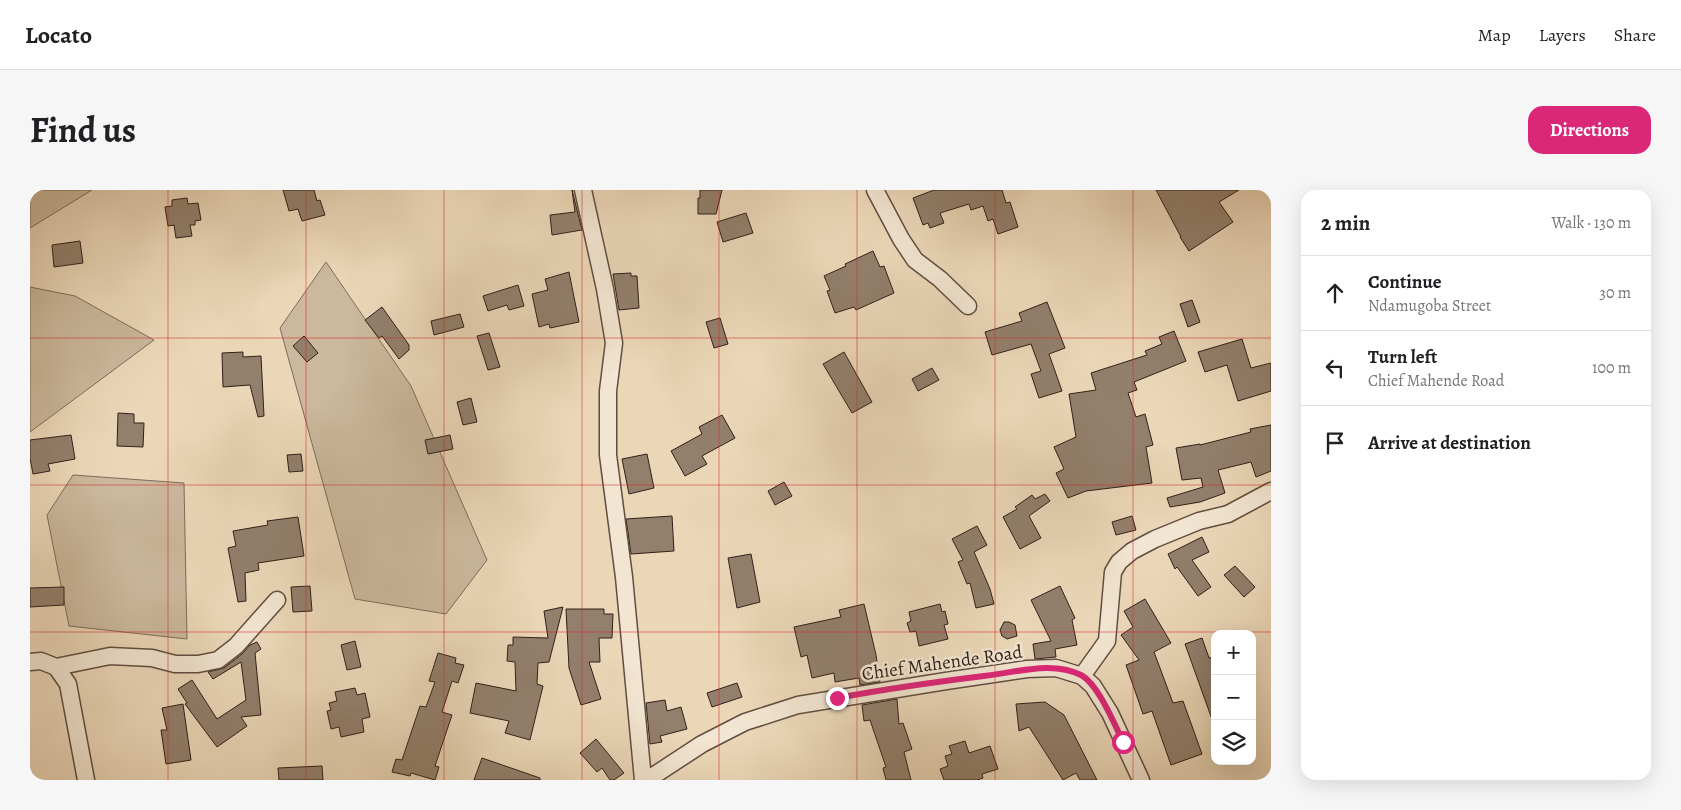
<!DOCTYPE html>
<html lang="en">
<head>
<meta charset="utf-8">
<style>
	body { margin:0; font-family:Alegreya,serif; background:#f6f6f6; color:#202124 }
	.controls { position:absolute; right:15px; bottom:15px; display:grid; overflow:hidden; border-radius:10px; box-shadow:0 5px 20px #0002 }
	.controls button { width:45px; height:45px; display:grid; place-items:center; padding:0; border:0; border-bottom:1px solid #e0e0e0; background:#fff; color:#202124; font:25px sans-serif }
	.stop { position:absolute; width:15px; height:15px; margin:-11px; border:4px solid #db2777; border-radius:50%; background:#fff }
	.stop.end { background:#db2777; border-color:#fff; box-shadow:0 1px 5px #0008 }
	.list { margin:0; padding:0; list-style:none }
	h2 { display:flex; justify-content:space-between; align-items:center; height:65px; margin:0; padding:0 20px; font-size:21px }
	h2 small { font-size:16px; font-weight:400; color:#757577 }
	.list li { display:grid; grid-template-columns:32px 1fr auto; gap:15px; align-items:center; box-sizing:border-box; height:75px; padding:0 20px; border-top:1px solid #e0e0e0 }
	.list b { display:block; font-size:19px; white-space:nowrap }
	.list p { margin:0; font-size:16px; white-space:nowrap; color:#757577 }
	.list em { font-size:16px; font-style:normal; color:#757577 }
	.icon { flex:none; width:28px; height:28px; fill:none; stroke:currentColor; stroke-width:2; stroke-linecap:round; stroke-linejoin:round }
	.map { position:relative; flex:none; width:1241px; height:590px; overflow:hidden; border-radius:15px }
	header { display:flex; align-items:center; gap:30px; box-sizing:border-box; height:70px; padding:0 25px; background:#fff; border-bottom:1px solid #e0e0e0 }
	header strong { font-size:24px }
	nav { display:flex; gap:28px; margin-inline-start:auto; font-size:18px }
	.intro { display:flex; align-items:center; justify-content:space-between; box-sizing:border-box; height:120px; padding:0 30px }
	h1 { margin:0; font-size:35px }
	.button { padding:12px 22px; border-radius:15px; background:#db2777; color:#fff; font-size:18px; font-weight:700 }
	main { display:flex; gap:30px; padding:0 30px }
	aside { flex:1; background:#fff; border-radius:15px; box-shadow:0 5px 20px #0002 }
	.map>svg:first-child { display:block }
</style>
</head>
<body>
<header>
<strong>Locato</strong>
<nav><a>Map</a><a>Layers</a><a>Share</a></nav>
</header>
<div class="intro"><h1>Find us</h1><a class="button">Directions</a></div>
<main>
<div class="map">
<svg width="1241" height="590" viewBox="0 0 1241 590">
	<rect width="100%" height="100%" fill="#ebd7b8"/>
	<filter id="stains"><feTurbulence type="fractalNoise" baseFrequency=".004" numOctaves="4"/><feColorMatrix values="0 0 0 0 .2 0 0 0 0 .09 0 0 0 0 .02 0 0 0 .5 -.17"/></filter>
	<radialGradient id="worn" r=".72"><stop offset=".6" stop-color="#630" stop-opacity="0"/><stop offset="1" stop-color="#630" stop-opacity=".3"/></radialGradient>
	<path fill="#cbb89d" stroke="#7e6c5b" d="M 0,0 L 62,0 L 0,38 Z
		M 296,72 L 381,196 L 457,370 L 416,424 L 325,409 L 250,138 Z
		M 0,97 L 45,106 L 124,150 L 0,242 Z
		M 43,285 L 154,293 L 157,449 L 39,436 L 17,325 Z"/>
	<path fill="#927f6c" stroke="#312019" d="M 253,0 L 284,0 L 287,11 L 290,10 L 295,25 L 272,31 L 268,19 L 259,21 Z
		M 542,0 L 552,40 L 522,45 L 520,25 L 545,22 Z
		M 670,0 L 692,0 L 686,24 L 668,24 L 668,8 L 670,8 Z
		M 904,0 L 972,0 L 976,13 L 980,12 L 988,37 L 968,44 L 963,29 L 958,31 L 953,16 L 941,20 L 939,14 L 910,23 L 914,33 L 900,38 L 898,33 L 893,35 L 883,8 Z
		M 1126,0 L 1209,0 L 1189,12 L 1203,32 L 1159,61 L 1150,47 L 1151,47 Z
		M 157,8 L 158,14 L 168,13 L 171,30 L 165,31 L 165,35 L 160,35 L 162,46 L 146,48 L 144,35 L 138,36 L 135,17 L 142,16 L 142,10 Z
		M 716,23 L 723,43 L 693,52 L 687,32 Z
		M 50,51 L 53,73 L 24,77 L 22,55 Z
		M 843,61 L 850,77 L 854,76 L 864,103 L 826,120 L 824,117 L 805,123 L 797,101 L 800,100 L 794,86 L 816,76 L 815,74 Z
		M 539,82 L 549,132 L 520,138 L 519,134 L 509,137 L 502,104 L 518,100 L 515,89 Z
		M 601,83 L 601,86 L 607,86 L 609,118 L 589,120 L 583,84 Z
		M 488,95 L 494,116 L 479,120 L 477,115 L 458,121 L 453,106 Z
		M 1162,110 L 1170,132 L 1158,137 L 1150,114 Z
		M 1017,112 L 1035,158 L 1019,164 L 1032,201 L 1009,208 L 1001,184 L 1011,181 L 1001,154 L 962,165 L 955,142 L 992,131 L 989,123 Z
		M 352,117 L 379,155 L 379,160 L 369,169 L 352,146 L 349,148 L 335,130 Z
		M 430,124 L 434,137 L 404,145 L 401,131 Z
		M 690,128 L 698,154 L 684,158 L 676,132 Z
		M 1144,141 L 1156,171 L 1104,192 L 1107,200 L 1098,203 L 1106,227 L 1115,224 L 1123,255 L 1116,257 L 1122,293 L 1056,301 L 1038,308 L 1026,283 L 1034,279 L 1024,257 L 1046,247 L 1039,204 L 1066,200 L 1061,183 L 1117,165 L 1115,161 L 1132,154 L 1129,147 Z
		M 459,143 L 470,177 L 458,180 L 447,146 Z
		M 274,146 L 288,163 L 277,172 L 263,156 Z
		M 1212,149 L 1221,178 L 1241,173 L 1241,201 L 1208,211 L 1197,175 L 1175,182 L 1168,162 Z
		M 213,162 L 213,167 L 231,166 L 234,226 L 228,227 L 220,195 L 193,197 L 192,163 Z
		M 814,162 L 842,212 L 822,223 L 793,174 Z
		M 902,178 L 909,190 L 888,201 L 882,189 Z
		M 441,208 L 447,232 L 433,235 L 427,212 Z
		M 88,223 L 104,224 L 104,233 L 114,233 L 113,257 L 87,256 Z
		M 692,225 L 705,248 L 672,266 L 677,274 L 655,286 L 641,261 L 672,244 L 669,237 Z
		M 1241,235 L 1241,281 L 1226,287 L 1221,272 L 1188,280 L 1195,303 L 1170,312 L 1140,317 L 1137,308 L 1173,297 L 1171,288 L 1152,290 L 1146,258 L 1170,254 L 1170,255 L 1221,242 L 1220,239 Z
		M 41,245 L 45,269 L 18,274 L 20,281 L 3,284 L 0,268 L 0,250 Z
		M 420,245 L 423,259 L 398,264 L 395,250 Z
		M 271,264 L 273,281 L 259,282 L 257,265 Z
		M 617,264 L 624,298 L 599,304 L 592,269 Z
		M 754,292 L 762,306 L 745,315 L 738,301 Z
		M 1015,304 L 1020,311 L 999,326 L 1011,348 L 990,359 L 973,327 L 987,319 L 985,317 L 1002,305 L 1005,309 Z
		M 642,326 L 644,361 L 601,364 L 596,329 Z
		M 1102,326 L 1106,340 L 1086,345 L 1082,332 Z
		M 268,327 L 274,366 L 228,373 L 229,380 L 215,383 L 216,411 L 208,412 L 198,358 L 206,356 L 203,341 L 238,335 L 237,331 Z
		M 947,336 L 957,355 L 944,362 L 960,399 L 964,414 L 946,418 L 940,393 L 937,394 L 928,372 L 933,370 L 922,349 Z
		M 1172,347 L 1179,362 L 1162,370 L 1181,397 L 1168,406 L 1147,377 L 1145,379 L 1138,364 Z
		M 721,364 L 730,412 L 707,418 L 698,368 Z
		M 1205,376 L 1225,397 L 1214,407 L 1194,385 Z
		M 280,396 L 282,421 L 263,422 L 261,397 Z
		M 1030,396 L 1045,428 L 1042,430 L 1047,455 L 1025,459 L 1026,467 L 1005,469 L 1003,454 L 1021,451 L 1001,410 Z
		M 34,397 L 34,415 L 0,417 L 0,398 Z
		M 1115,409 L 1141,453 L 1124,462 L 1143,513 L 1153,511 L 1172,564 L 1141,575 L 1122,521 L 1113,524 L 1096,475 L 1109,470 L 1091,445 L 1103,437 L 1094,421 Z
		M 834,414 L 846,465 L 850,492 L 830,495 L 829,488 L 805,492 L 804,483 L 782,488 L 777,465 L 771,467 L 764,437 L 811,427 L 809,420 Z
		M 910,414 L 912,422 L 915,421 L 918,434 L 914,435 L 918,449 L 889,456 L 886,441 L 880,442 L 877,433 L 881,431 L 879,422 Z
		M 533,417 L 519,472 L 508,473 L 507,494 L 513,496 L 500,550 L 475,543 L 479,531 L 440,523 L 446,493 L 486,501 L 485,472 L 477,471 L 478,455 L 483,455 L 483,447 L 518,448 L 514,421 Z
		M 536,419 L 574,419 L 574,424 L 583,424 L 582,448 L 569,448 L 570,472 L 559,472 L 571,509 L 551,515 L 539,478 Z
		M 974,432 L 979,432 L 985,435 L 987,446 L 977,449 L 972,446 L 970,440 Z
		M 1172,448 L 1179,468 L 1185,467 L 1185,532 L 1183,532 L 1155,454 Z
		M 325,451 L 331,477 L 317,480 L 311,455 Z
		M 227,452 L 231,459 L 225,463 L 231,525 L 211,527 L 217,536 L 187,557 L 155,514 L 157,513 L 148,499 L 162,490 L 187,529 L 216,510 L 211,472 L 183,489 L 178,482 L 194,478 L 212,464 L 220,455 Z
		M 408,463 L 426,468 L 425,473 L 434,475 L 428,493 L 422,491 L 412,522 L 422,525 L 405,576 L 409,577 L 405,590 L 381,583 L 380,586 L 362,582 L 366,569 L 372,570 L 390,516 L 396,517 L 405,492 L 399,491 Z
		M 707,493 L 712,507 L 682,517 L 677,503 Z
		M 325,498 L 327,505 L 335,503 L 340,527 L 332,529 L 334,542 L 311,547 L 309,537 L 301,539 L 297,521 L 301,520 L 299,513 L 307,511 L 305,502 Z
		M 867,509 L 869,534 L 873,533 L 882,559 L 874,562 L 881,590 L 856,590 L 853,578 L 856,577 L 840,530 L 834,531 L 832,515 Z
		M 635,510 L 637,521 L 651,517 L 657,539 L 630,546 L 632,552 L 620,554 L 616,513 Z
		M 1015,512 L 1034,525 L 1067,590 L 1050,590 L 1046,583 L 1033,590 L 999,537 L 989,541 L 986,514 Z
		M 153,514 L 161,570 L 136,574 L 131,540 L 137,540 L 132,518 Z
		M 566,549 L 594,583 L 584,590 L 580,590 L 572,578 L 567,582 L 550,563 Z
		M 935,551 L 939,563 L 960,556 L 968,579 L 952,584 L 953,588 L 947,590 L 914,590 L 910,579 L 918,576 L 915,566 L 922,564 L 919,556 Z
		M 452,568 L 510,588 L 510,590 L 444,590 Z
		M 292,576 L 293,590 L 249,590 L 248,578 Z"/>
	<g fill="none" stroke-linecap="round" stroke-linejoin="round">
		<g stroke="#604e41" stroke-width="19">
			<path id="minor" d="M 553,0 L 575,99 L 584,153 L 578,201 L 578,265 L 594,387 L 613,590
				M 845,0 L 871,49 L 885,70 L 910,89 L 938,116
				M 0,472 L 11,471 L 26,477 L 38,494 L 56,590
				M 26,477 L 80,466 L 122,468 L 145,474 L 168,474 L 188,470 L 206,456 L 247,410
				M 1052,486 L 1077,451 L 1083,382 L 1089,372 L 1102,361 L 1125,349 L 1169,331 L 1198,324 L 1241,301
				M 617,590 L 672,554 L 715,532 L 768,515 L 916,491 L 997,479 L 1026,478 L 1052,486 L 1063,496 L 1080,523 L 1111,590"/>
		</g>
		<use href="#minor" stroke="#f2e5d1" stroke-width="16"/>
	</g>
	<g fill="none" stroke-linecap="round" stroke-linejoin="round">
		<path stroke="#db2777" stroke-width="6" d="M 807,508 C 856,499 905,492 954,486 C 985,483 1021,470 1051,485 C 1068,494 1085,535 1093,552"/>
	</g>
	<path fill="none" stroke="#d62828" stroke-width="1" stroke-opacity="0.55" d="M 138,0 L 138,590M 276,0 L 276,590M 414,0 L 414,590M 552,0 L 552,590M 689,0 L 689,590M 827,0 L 827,590M 965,0 L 965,590M 1103,0 L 1103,590M 0,148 L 1241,148M 0,295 L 1241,295M 0,442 L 1241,442"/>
	<g text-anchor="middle" stroke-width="5" stroke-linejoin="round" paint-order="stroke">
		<g font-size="19" fill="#312019" stroke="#f2e5d1">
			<text transform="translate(912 472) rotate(-8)" y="7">Chief Mahende Road</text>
		</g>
	</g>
	<rect width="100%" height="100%" filter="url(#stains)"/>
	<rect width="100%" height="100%" fill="url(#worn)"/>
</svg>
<div class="controls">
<button>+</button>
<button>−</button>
<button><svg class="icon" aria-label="layers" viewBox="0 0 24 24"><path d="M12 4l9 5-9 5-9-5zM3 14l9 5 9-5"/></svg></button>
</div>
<div class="stop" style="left:1093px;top:552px"></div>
<div class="stop end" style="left:807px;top:508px"></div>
</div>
<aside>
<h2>2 min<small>Walk · 130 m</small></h2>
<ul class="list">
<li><svg class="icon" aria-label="ahead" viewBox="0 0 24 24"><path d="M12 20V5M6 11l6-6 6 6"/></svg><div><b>Continue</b><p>Ndamugoba Street</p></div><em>30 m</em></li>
<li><svg class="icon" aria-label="left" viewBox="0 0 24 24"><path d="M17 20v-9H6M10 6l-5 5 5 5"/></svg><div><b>Turn left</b><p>Chief Mahende Road</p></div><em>100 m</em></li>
<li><svg class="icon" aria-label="arrive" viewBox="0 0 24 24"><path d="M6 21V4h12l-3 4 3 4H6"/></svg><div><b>Arrive at destination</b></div></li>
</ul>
</aside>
</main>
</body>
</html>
